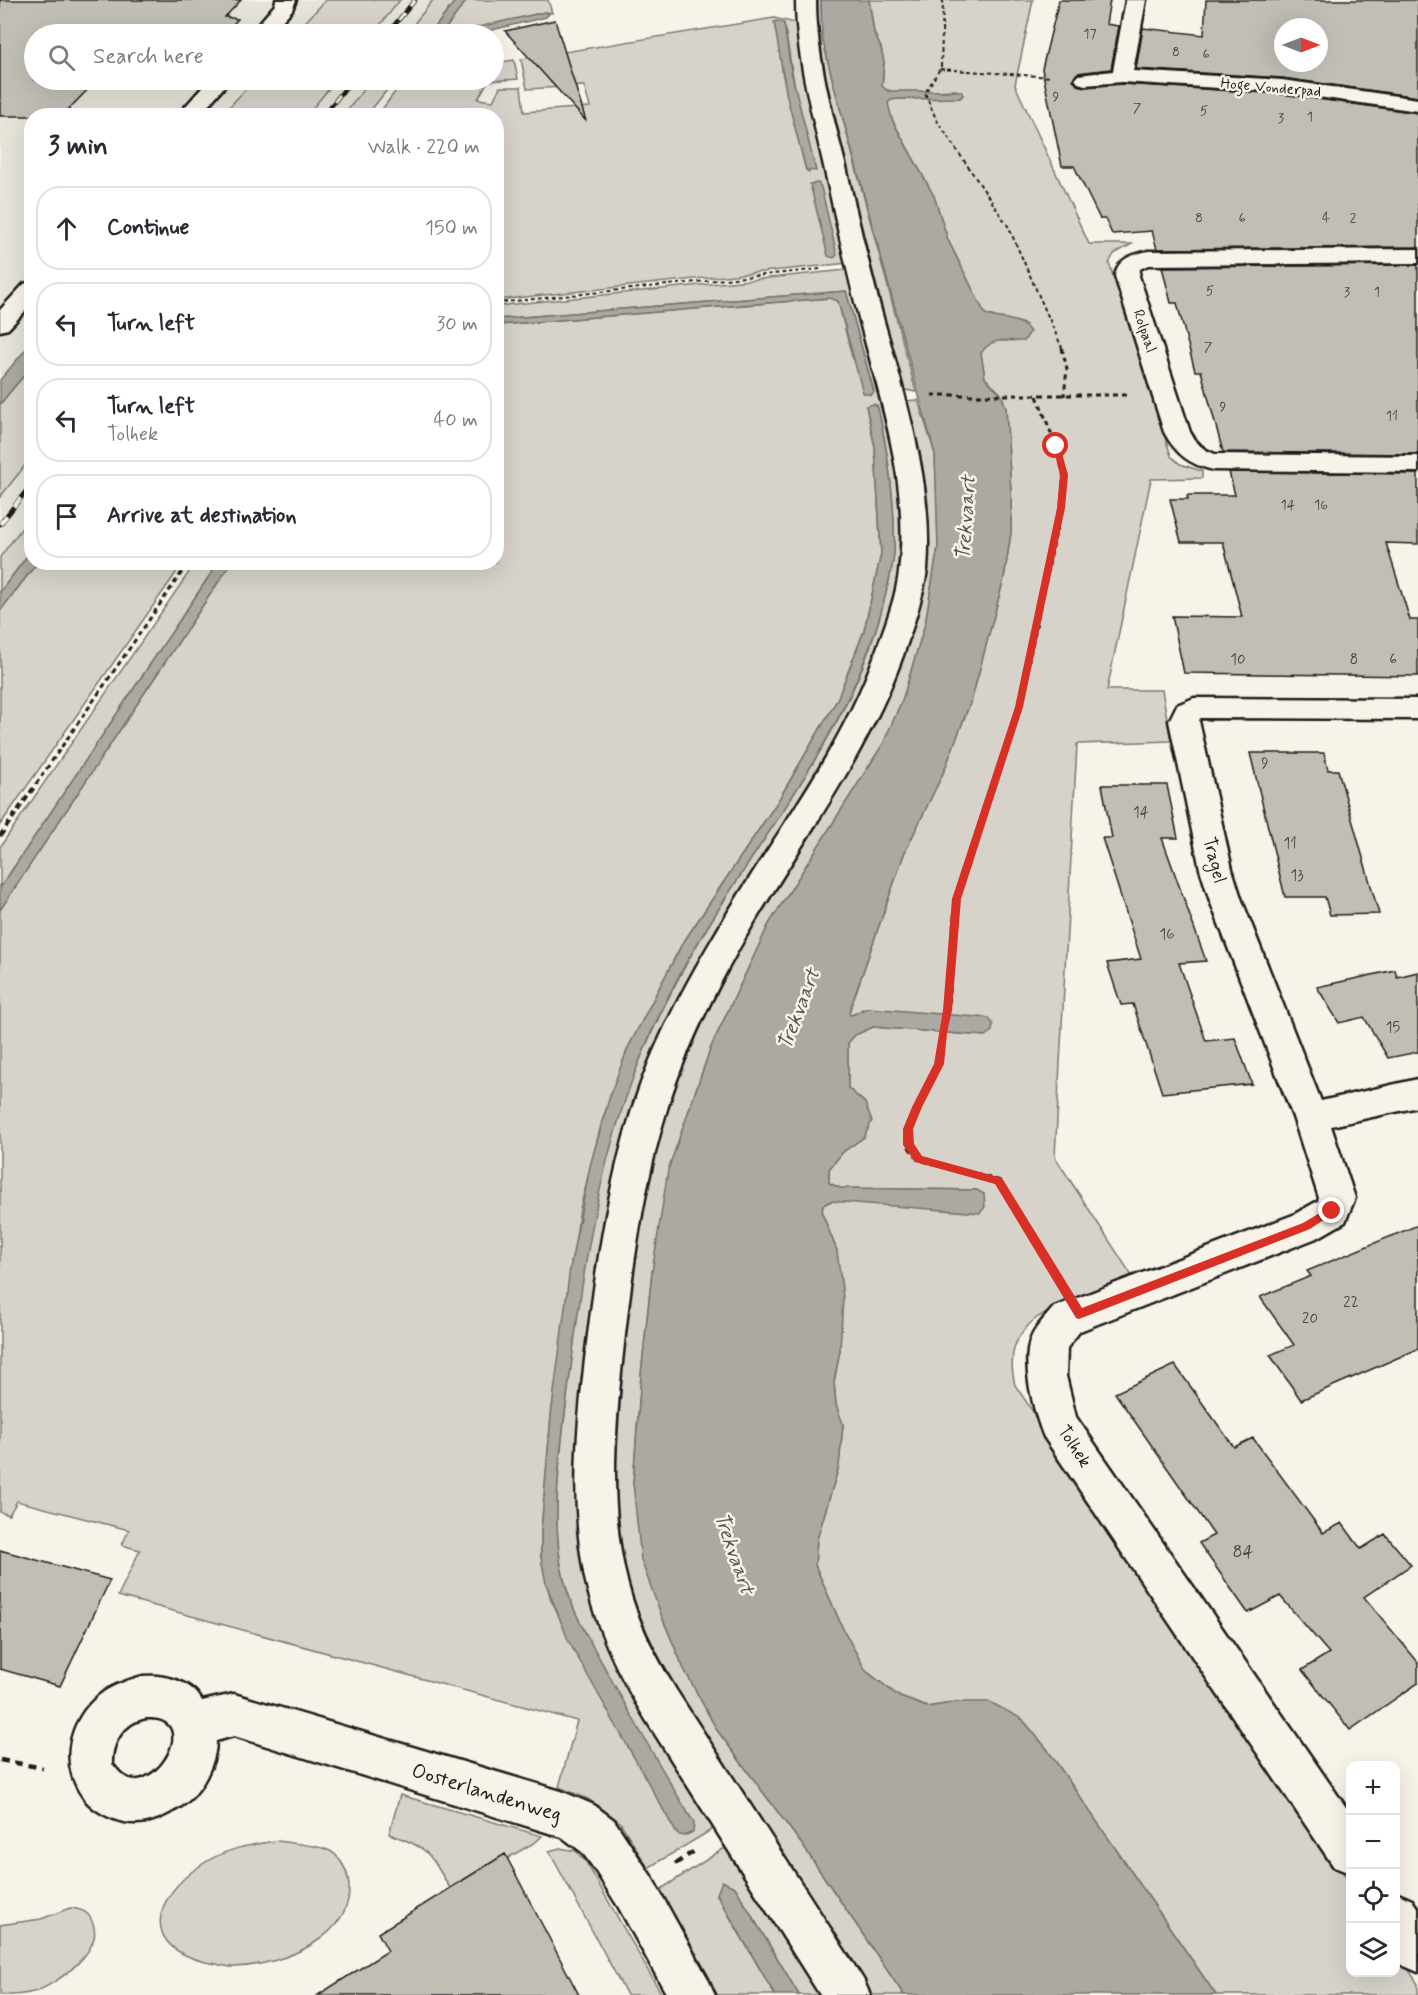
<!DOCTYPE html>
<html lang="en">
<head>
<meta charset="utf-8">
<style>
	body { margin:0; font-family:Mynerve,sans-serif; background:#f7f7f7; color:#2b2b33 }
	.controls { position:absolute; right:18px; bottom:18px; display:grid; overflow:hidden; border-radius:12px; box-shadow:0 6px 24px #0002 }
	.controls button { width:54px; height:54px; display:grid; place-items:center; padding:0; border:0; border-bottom:2px solid #e1e1e2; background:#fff; color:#2b2b33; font:30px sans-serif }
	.compass { position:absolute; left:1274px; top:18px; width:54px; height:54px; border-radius:50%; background:#fff; box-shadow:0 6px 24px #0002; rotate:90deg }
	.stop { position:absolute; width:18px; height:18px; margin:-14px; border:4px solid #d93025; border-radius:50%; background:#fff }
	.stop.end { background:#d93025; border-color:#fff; box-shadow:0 2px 6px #0008 }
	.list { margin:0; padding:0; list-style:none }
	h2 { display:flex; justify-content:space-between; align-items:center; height:78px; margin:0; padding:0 24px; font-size:26px }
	h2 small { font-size:20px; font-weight:400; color:#7c7c81 }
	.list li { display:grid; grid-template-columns:39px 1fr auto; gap:18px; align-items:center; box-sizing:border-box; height:84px; margin:0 12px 12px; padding:0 12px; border:2px solid #e1e1e2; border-radius:24px }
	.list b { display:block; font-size:22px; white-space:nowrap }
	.list p { margin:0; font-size:20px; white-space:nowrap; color:#7c7c81 }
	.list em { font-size:20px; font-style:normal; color:#7c7c81 }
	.icon { flex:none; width:33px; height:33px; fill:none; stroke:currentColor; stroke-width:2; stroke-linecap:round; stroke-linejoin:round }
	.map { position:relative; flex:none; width:1418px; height:1995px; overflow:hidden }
	.search { position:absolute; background:#fff; box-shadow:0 6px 24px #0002; left:24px; top:24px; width:480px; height:66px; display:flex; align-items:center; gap:15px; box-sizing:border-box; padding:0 21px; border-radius:33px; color:#7c7c81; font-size:22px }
	.panel { position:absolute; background:#fff; box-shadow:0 6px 24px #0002; left:24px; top:108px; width:480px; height:462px; border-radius:24px }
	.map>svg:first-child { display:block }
</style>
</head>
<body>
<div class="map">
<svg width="1418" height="1995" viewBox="0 0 1418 1995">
	<rect width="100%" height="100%" fill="#f7f3e8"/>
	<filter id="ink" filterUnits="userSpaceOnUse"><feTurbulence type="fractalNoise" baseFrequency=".0167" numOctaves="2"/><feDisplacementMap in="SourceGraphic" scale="12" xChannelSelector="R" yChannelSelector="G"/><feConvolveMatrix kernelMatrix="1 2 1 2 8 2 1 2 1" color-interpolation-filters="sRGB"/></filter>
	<g filter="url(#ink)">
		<path fill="#e6e3d9" d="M 0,0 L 370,0 L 341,34 L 34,34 L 34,80 L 303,80 L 273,115 L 32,116 L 31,402 L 0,440 Z
			M 400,0 L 433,0 L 406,34 L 373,34 Z
			M 336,80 L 371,80 L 343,115 L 307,116 Z
			M 31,458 L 31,516 L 0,557 L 0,497 Z"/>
		<path fill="#d7d3cb" stroke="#7a7874" stroke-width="1.5" fill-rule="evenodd" d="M 326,0 L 400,0 L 373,34 L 294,34 Z
			M 433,0 L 456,0 L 430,34 L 406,34 Z
			M 467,0 L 548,0 L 552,13 L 545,12 L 451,34 L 445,33 L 445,29 Z
			M 812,0 L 821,0 L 822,37 L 833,82 L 916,392 L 900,389 L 820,74 Z
			M 869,0 L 1033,0 L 1015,85 L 1089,244 L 1132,244 L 1114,254 L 1109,263 L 1171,456 L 1180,464 L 1202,471 L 1202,478 L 1151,479 L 1107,690 L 1162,690 L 1171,741 L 1077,744 L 1055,1157 L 1134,1279 L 1038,1317 C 1013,1335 1008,1356 1015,1385 L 1350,1883 L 1350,1972 L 1396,1972 L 1396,1950 L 1418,1984 L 1418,1995 L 1216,1995 L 1047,1749 L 1022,1719 L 958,1702 L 927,1707 L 900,1697 L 866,1671 L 843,1629 L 815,1565 L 817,1539 L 839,1466 L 843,1424 L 836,1405 L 834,1382 L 840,1350 L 837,1251 L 822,1213 L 823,1205 L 831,1201 L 977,1190 L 840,1188 L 829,1183 L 829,1169 L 843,1152 L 864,1137 L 865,1103 L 848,1088 L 848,1043 L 855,1035 L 873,1027 L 985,1036 L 862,1009 L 855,1015 L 850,1016 L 849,1012 L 904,854 L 944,771 L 972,698 L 1004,578 L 1011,533 L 1011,492 L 1006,408 L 1001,394 L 985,378 L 981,353 C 988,342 995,339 1007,341 L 1026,325 C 1012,319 998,320 985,314 L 948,240 L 934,196 L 892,119 L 887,103 L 891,100 L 898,99 L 960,98 L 963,95 L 956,90 C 938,90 895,97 882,87 L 884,62 L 881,48 L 874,33 Z
			M 774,18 L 796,23 L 804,78 L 848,263 L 497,300 L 496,116 L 377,116 L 404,80 L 494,80 L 494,60 L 496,63 L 514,60 L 518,79 L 488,81 L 478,99 L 493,101 L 500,87 L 521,87 L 524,112 L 590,107 L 584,86 L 527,89 L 521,59 ZM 784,23 L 809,172 L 806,170 L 782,72 Z
			M 254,80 L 336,80 L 307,115 L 222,115 Z
			M 371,80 L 395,80 L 367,115 L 343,116 Z
			M 846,270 L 850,271 L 905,497 L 898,600 L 847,729 L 659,1052 L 582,1502 L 716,1817 L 713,1829 L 648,1868 L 620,1822 L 588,1799 L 559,1787 L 577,1721 L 118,1596 L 140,1550 L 122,1545 L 129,1530 L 17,1501 L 9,1515 L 0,1512 L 0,910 L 231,563 L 496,562 L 497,325 L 830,298 L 838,301 L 852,357 L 874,392 L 846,291 L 497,319 L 497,306 ZM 877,405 C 888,448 896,508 894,552 C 893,568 888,585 884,600 C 853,734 758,835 693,952 C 662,1007 635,1065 615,1126 C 588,1210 579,1301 568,1389 C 561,1448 549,1521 564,1579 C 576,1628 608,1674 632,1718 L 551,1601 L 541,1557 L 541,1531 L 551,1416 L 580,1209 L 602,1121 L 628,1048 L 681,946 L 778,801 L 837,700 L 864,631 L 881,554 L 875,447 L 866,406 Z
			M 31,367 L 31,458 L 0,497 L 0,404 Z
			M 918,400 L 935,454 L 937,497 L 938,547 L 925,624 L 903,698 L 883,744 L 769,924 L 711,1047 L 689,1109 L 652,1272 L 641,1375 L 633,1483 L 662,1617 L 684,1669 L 717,1730 L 803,1846 L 904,1995 L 866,1995 L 683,1714 L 629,1609 L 609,1500 L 636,1215 L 681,1057 L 916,603 L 903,401 Z
			M 31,516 L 31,551 L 0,592 L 0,557 Z
			M 196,562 L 218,563 L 0,888 L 0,847 Z
			M 37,563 L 183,563 L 0,825 L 0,611 Z
			M 400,1795 L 542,1836 L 537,1841 L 508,1858 L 505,1854 L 450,1888 C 428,1852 430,1848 389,1834 Z
			M 278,1841 C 294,1844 314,1844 328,1850 C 338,1854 346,1868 348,1878 C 359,1937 280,1966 234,1967 C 226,1967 218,1964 211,1963 C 139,1949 151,1899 201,1865 C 224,1849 251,1844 278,1841 Z
			M 560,1848 L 576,1851 L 586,1862 L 662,1995 L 627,1995 L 549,1851 Z
			M 723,1849 L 729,1849 L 832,1995 L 799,1995 L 735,1887 L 717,1895 L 775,1995 L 717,1995 L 658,1891 Z
			M 70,1908 C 80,1909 88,1911 92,1921 C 106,1949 59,1982 37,1991 C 24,1995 13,1995 0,1995 L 0,1925 L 41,1919 Z"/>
		<path fill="#aca9a2" stroke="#72716c" stroke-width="1.5" d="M 456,0 L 467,0 L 445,29 L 448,34 L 545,12 L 549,14 L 546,17 L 475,34 L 430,34 Z
			M 821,0 L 869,0 L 874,33 L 881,48 L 884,62 L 882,86 L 888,91 L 961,91 L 963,95 L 960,98 L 898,99 L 891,100 L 888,103 L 892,120 L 934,196 L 948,240 L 985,314 C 1000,321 1020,316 1030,332 L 1024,341 C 1006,341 993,336 981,353 L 985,378 L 1001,394 L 1006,408 L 1011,492 L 1011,533 L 1004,578 L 972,698 L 944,771 L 904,854 L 849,1012 L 850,1015 C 858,1014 861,1009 869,1008 L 989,1018 L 993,1025 L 992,1031 L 985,1036 L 873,1027 L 855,1035 L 848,1043 L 848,1088 L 865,1103 L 872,1121 L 864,1137 L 843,1152 L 829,1169 L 829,1183 L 840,1188 L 977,1190 L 984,1194 L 985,1207 L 980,1213 L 831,1201 L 823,1205 L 822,1213 L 837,1251 L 843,1297 L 840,1350 L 834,1382 L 836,1405 L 843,1424 L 839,1466 L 817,1539 L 815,1565 L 843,1629 L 866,1671 L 900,1697 L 927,1707 L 958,1702 L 990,1702 L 1022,1719 L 1047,1749 L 1216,1995 L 904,1995 L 803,1846 L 717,1730 L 684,1669 L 662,1617 L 641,1560 L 633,1483 L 641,1375 L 652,1272 L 668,1170 L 711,1047 L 769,924 L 883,744 L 903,698 L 925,624 L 938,547 L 935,454 L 833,82 L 822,37 Z
			M 777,21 L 784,23 L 791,71 L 816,171 L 806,170 L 787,97 L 774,22 Z
			M 818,183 L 821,187 L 837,255 L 834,258 L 828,256 L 810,184 Z
			M 846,291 L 874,392 L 871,395 L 863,393 L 838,301 L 830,298 L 497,325 L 497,319 Z
			M 31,343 L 31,367 L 0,404 L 0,380 Z
			M 874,404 L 878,408 C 888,454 896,505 894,552 C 893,568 888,583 885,597 C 848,749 735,862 667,999 C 607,1119 587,1236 571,1367 C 563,1431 548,1518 564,1580 C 573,1615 593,1646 610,1677 C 637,1726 665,1775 694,1823 L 693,1832 L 684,1836 L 677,1834 L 569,1642 L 546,1584 L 541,1557 L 541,1531 L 551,1416 L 570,1268 L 590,1166 L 611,1092 L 628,1048 L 681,946 L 778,801 L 837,700 L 864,631 L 881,554 L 875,447 L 866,406 Z
			M 31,551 L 32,562 L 37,563 L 0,611 L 0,592 Z
			M 218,563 L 231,563 L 0,910 L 0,888 Z
			M 722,1881 L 735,1887 L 799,1995 L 775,1995 L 717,1894 Z"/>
		<path fill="#c0beb5" stroke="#1c1c1c" stroke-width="1.5" fill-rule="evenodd" d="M 0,0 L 241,0 L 225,17 L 238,19 L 223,34 L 34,34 L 34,80 L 97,80 L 62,116 L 0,116 Z
			M 1059,0 L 1110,0 L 1106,24 L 1119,26 L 1111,69 L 1078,73 L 1073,79 L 1077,85 L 1085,87 L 1122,84 L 1282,94 L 1418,113 L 1418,247 L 1157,249 L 1152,231 L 1112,234 L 1105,219 L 1100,219 L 1074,166 L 1062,166 L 1042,69 Z
			M 1206,0 L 1418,0 L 1418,97 L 1282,78 L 1136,69 L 1143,28 L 1204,35 ZM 1283,27 L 1319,27 L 1319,63 L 1283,63 Z
			M 555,20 L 586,121 L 505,31 Z
			M 1418,265 L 1418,454 L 1223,452 L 1201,371 L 1195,371 L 1177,303 L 1171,303 L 1162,267 Z
			M 1229,472 L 1418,474 L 1418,544 L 1386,543 L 1410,620 L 1418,620 L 1418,676 L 1184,673 L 1172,616 L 1242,617 L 1223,542 L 1181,542 L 1170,499 L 1188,499 L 1187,495 L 1235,495 Z
			M 1250,753 L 1324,753 L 1328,770 L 1338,770 L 1379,914 L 1330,915 L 1325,897 L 1285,897 Z
			M 1102,785 L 1167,785 L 1178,838 L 1162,838 L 1206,961 L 1179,963 L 1206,1041 L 1235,1038 L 1252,1084 L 1162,1093 L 1133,1004 L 1121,1005 L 1107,963 L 1141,959 L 1102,838 L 1112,838 Z
			M 1395,970 L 1397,977 L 1418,972 L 1418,1052 L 1388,1058 L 1364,1017 L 1339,1023 L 1317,987 Z
			M 1418,1225 L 1418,1349 L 1301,1400 L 1270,1355 L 1294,1345 L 1260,1297 L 1311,1276 L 1307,1271 Z
			M 1175,1365 L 1234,1447 L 1253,1438 L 1323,1533 L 1342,1523 L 1361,1549 L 1385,1534 L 1411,1565 L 1364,1597 L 1418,1662 L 1418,1683 L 1350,1730 L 1302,1670 L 1329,1653 L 1280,1596 L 1248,1613 L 1199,1543 L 1214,1535 L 1115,1393 Z
			M 0,1550 L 110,1580 L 60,1686 L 0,1669 Z
			M 505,1854 L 579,1995 L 318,1995 L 388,1951 L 378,1933 Z"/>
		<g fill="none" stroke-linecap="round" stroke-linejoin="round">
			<g stroke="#1c1c1c" stroke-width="5">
				<path id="minor" d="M 276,0 L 296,0 L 292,10 L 270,34 L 250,34 L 275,5 Z
					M 796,0 L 816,0 C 816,57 832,112 846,167 C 860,228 874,289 892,349 C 912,422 933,493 927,569 C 924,593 916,616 909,638 C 872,754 796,847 737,952 C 710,1001 685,1052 668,1106 C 643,1186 632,1270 623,1353 C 615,1429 608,1509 628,1585 C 638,1623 655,1656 676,1690 L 863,1979 L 870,1995 L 820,1995 L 646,1720 C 619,1676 596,1629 585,1578 C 570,1503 577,1426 586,1351 C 597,1260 610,1169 641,1083 C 660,1032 686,983 714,936 C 771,837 842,753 879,643 C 887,620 896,597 899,572 C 909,495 887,422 867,348 C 850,287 837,224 823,162 C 811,108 796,55 796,0 Z
					M 1126,0 L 1146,0 L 1133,71 L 1282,80 L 1418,99 L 1418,111 L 1282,92 L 1122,82 L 1085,85 L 1078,83 L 1075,79 L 1078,75 L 1113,71 Z
					M 209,80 L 230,80 L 199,116 L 177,116 Z
					M 1418,249 L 1418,263 L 1148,265 L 1140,269 L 1139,276 L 1190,432 C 1196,443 1203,450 1215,454 L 1418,456 L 1418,472 L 1213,470 C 1189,464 1176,454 1164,432 L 1115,276 C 1118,258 1132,255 1148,251 Z
					M 32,282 L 32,304 L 8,329 L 0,331 L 0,310 L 24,284 Z
					M 1194,698 L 1418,699 L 1418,719 L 1200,718 L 1199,721 L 1232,869 L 1241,898 L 1321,1101 L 1418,1079 L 1418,1107 L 1331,1126 L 1355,1198 L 1345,1222 L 1319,1237 L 1080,1331 L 1067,1348 L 1066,1376 L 1076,1417 L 1350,1813 L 1350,1873 L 1334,1867 L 1044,1437 C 1034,1413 1022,1367 1030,1341 C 1034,1328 1045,1318 1054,1307 L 1293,1215 L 1318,1201 L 1319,1198 L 1293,1117 L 1209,898 L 1200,869 L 1169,721 L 1177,705 Z
					M 143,1676 C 164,1674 192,1681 202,1701 L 234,1694 L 561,1791 L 594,1805 L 614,1820 L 651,1876 L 708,1979 L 715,1995 L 667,1995 L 619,1908 L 593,1867 L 582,1852 L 562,1837 L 234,1736 L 216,1741 C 216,1764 200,1795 180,1807 C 166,1815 150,1824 133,1823 C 118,1823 98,1813 88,1803 C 58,1770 66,1721 101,1694 C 113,1685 128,1680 143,1676 ZM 146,1718 C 205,1715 155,1797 125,1777 C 120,1774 116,1768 112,1764 C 111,1743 124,1722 146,1718 Z
					M 1396,1893 L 1412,1900 L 1418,1909 L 1418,1972 L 1402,1965 L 1396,1956 Z"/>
			</g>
			<path stroke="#1c1c1c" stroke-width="2" stroke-dasharray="4 3" stroke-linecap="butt" d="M 943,0 L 941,67 L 925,93 L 936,119 L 1008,226 L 1063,350
				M 940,69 L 1051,77
				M 496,303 L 821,269"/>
			<path stroke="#1c1c1c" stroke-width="3" stroke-dasharray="5 4" stroke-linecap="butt" d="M 1062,348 L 1067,369 L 1064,396
				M 932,395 L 1126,395
				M 36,784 L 189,562
				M 994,784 L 1019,707 L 1061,508 L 1064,475 L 1056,446 L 1037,396"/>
			<path stroke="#1c1c1c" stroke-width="4" stroke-dasharray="6 4.5" stroke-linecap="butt" d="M 994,783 L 956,899 L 948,1010 L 942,1033 L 939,1064 L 908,1129 L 908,1145 L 918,1159 L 999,1181 L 1057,1277
				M 0,836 L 37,783"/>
			<path stroke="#1c1c1c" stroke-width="4.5" stroke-dasharray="8 6" stroke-linecap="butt" d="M 0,1760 L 43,1768
				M 675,1864 L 696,1850"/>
			<use href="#minor" fill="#f7f3e8" fill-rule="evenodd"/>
			<g stroke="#1c1c1c" stroke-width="4.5">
				<path id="rail-far1" d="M 387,34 L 415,0
					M 323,116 L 352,80"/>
			</g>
			<g stroke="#1c1c1c" stroke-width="5">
				<path id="rail" d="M 0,524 L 32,484"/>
			</g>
			<use href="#rail-far1" stroke="#f7f3e8" stroke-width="3" stroke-dasharray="9" stroke-linecap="butt"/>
			<use href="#rail" stroke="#f7f3e8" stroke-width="4" stroke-dasharray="11" stroke-linecap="butt"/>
		</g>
	</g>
	<path fill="#d93025" d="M 1056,444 L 1060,446 L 1068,475 L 1065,508 L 1023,707 L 961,899 L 952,1010 L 947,1033 L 944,1064 L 922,1107 L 913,1129 L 914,1144 L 922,1156 L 1002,1178 L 1082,1308 L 1303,1223 L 1328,1208 L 1332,1206 L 1337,1211 L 1310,1229 L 1079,1319 L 1076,1318 L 995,1184 L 915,1162 L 903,1145 L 903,1129 L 912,1107 L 934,1064 L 943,1010 L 952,899 L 1015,707 L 1057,508 L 1060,475 L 1053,446 Z"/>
	<g text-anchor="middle" stroke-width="5" stroke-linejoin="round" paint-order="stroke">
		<g font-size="14" fill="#454442">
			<text x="1090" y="38">17</text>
			<text x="1176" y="56">8</text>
			<text x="1206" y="58">6</text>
			<text x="1056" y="101">9</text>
			<text x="1137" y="112">7</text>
			<text x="1204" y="115">5</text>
			<text x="1310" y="121">1</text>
			<text x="1281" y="122">3</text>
			<text x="1199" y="222">8</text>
			<text x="1242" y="222">6</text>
			<text x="1326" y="222">4</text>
			<text x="1353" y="222">2</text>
			<text x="1210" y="295">5</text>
			<text x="1347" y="296">3</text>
			<text x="1377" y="296">1</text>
			<text x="1208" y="351">7</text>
			<text x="1223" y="411">9</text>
			<text x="1392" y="420">11</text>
			<text x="1288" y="509">14</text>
			<text x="1321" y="509">16</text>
		</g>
		<g font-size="15" fill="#1c1c1c" stroke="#f7f3e8">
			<text transform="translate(1271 87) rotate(5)" y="5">Hoge Vonderpad</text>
			<text transform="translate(1145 331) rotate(72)" y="5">Rolpaal</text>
		</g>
		<g font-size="15" fill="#454442">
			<text x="1238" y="664">10</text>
			<text x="1354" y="664">8</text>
			<text x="1393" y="664">6</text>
			<text x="1265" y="768">9</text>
			<text x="1141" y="817">14</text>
			<text x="1290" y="848">11</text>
			<text x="1297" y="880">13</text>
			<text x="1167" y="939">16</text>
			<text x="1393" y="1032">15</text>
			<text x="1351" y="1307">22</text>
			<text x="1310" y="1323">20</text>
		</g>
		<g font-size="18" fill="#1c1c1c" stroke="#f7f3e8">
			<text transform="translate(1215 860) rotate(76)" y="6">Tragel</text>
			<text transform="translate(1075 1446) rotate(57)" y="6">Tolhek</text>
		</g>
		<g font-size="18" fill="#454442">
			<text x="1243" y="1557">84</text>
		</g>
		<g font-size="20" font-style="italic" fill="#565452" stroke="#f7f3e8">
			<text transform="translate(965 518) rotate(-86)" y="7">Trekvaart</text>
			<text transform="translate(798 1009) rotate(-69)" y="7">Trekvaart</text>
			<text transform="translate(735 1553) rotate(71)" y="7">Trekvaart</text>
		</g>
		<g font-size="21" fill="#1c1c1c" stroke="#f7f3e8">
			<text transform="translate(487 1792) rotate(17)" y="7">Oosterlandenweg</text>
		</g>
	</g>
</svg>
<div class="controls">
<button>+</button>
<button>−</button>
<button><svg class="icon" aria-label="locate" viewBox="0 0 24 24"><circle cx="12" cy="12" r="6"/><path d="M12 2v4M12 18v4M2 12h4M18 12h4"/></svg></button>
<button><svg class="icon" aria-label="layers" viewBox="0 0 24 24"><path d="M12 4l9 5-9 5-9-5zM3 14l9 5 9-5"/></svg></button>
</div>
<svg class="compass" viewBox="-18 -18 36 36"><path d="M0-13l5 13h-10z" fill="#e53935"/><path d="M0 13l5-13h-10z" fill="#7c7c81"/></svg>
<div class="stop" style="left:1056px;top:446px"></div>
<div class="stop end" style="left:1332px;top:1211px"></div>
<div class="search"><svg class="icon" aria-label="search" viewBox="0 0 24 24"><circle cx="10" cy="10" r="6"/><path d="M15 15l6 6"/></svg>Search here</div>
<section class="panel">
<h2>3 min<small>Walk · 220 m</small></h2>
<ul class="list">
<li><svg class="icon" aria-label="ahead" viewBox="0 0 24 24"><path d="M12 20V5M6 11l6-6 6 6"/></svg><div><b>Continue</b></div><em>150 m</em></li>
<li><svg class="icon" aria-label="left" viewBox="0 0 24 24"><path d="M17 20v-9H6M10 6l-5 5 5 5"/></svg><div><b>Turn left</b></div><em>30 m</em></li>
<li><svg class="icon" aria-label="left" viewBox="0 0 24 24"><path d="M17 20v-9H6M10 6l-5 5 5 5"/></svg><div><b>Turn left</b><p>Tolhek</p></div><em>40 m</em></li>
<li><svg class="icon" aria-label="arrive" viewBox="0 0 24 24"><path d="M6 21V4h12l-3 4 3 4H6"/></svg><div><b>Arrive at destination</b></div></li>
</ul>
</section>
</div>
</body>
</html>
